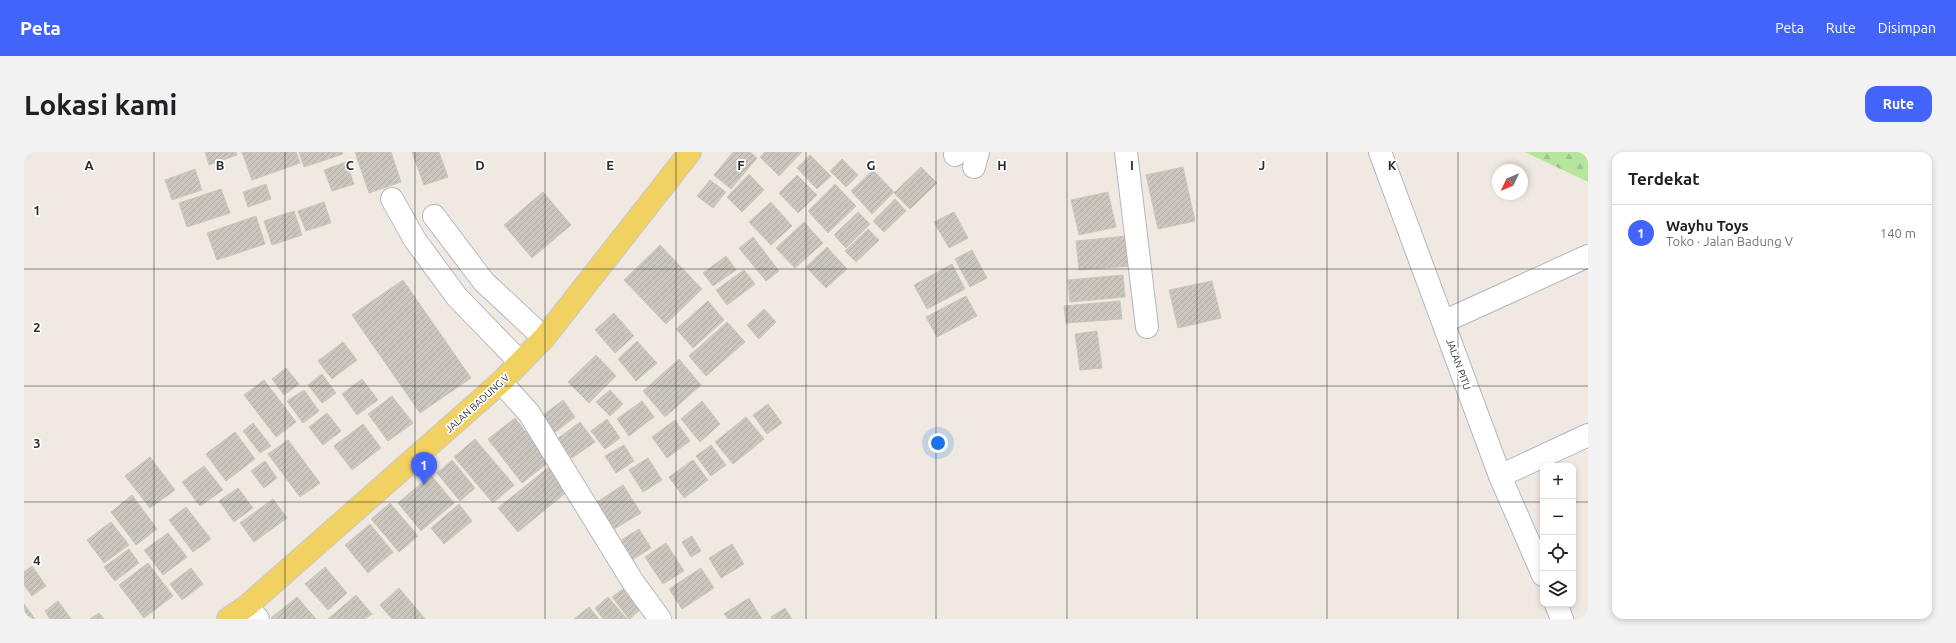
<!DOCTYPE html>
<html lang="id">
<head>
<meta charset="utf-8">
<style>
	body { margin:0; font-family:Ubuntu,sans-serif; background:#f2f2f2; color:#202124 }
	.controls { position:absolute; right:12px; bottom:12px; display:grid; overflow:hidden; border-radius:8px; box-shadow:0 2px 6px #0003 }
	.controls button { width:36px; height:36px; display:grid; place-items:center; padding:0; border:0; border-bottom:1px solid #e0e0e0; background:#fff; color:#202124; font:20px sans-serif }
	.compass { position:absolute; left:1468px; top:12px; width:36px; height:36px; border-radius:50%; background:#fff; box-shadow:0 2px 6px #0003; rotate:226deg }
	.you { position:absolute; left:914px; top:291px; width:14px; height:14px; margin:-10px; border:3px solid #fff; border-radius:50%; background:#1a73e8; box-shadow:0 0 0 6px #1a73e833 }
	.badge { display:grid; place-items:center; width:26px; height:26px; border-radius:50%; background:#4264fb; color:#fff; font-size:13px; font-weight:700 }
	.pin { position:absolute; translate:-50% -33px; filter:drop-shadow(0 1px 2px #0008) }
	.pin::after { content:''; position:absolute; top:21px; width:14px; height:12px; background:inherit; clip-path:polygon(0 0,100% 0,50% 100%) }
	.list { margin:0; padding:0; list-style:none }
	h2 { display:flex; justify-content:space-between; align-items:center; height:52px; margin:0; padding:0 16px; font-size:17px }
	h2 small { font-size:13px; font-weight:400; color:#757577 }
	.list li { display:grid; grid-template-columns:26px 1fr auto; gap:12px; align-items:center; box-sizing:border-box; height:56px; padding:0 16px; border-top:1px solid #e0e0e0 }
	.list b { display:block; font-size:15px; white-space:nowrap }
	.list p { margin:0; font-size:13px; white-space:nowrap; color:#757577 }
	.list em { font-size:13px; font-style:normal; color:#757577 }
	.icon { flex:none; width:22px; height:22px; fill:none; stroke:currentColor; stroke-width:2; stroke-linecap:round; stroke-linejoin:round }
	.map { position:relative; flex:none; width:1564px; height:467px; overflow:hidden; border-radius:12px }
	header { display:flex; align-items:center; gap:24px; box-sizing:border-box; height:56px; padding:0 20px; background:#4264fb; color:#fff }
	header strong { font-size:19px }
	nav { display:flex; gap:22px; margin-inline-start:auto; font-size:14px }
	.intro { display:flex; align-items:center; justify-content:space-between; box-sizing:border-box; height:96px; padding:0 24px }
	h1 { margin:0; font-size:28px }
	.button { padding:10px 18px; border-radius:12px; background:#4264fb; color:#fff; font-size:14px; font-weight:700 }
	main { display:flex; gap:24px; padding:0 24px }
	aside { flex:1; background:#fff; border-radius:12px; box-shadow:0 2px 6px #0003 }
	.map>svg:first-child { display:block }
</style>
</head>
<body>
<header>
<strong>Peta</strong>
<nav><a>Peta</a><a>Rute</a><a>Disimpan</a></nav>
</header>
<div class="intro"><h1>Lokasi kami</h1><a class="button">Rute</a></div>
<main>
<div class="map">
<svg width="1564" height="467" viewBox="0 0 1564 467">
	<defs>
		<pattern id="forest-firs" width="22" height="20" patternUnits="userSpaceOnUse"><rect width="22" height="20" fill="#b6e59e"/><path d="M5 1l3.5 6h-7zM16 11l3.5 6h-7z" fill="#9dc588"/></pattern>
		<pattern id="building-hatch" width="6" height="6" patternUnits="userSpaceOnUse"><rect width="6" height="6" fill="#cbc7bf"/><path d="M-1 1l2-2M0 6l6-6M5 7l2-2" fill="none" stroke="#afaba4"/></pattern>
	</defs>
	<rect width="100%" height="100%" fill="#efe9e1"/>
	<path fill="url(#forest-firs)" d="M 1501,0 L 1564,0 L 1564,30 Z"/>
	<path fill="url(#building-hatch)" stroke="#cbc5ba" d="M 181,0 L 212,0 L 213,3 L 185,13 Z
		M 218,0 L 272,0 L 276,11 L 228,28 Z
		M 275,0 L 318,0 L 319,2 L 280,15 Z
		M 331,0 L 367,0 L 377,30 L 345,41 Z
		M 388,0 L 415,0 L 424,25 L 400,33 Z
		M 709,0 L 726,0 L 733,6 L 707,37 L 690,23 Z
		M 741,0 L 778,0 L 755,24 L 736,5 Z
		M 786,3 L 807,24 L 793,37 L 773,16 Z
		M 818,7 L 834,23 L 822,35 L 806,19 Z
		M 322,10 L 330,32 L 308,39 L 300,18 Z
		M 897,15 L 913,31 L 886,57 L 870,41 Z
		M 1159,15 L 1171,69 L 1134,77 L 1122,23 Z
		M 171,17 L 178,38 L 148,48 L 141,28 Z
		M 849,18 L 870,40 L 848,62 L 827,39 Z
		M 725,22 L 740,38 L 718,60 L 703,45 Z
		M 773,23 L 793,43 L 774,61 L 755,41 Z
		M 686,28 L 702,40 L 689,56 L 673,44 Z
		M 242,32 L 247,47 L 224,55 L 219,40 Z
		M 811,32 L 832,54 L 804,81 L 784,59 Z
		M 197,37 L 206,61 L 163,75 L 155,51 Z
		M 519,40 L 547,73 L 508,106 L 480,73 Z
		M 1084,40 L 1092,75 L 1055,83 L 1047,48 Z
		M 871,47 L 882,59 L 860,80 L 849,69 Z
		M 300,50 L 307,71 L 282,79 L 274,59 Z
		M 747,50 L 768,74 L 747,93 L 725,70 Z
		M 270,59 L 278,83 L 248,93 L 240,69 Z
		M 834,60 L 846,72 L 822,96 L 810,83 Z
		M 930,60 L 944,86 L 925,96 L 910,70 Z
		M 232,64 L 241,92 L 193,108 L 183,81 Z
		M 780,70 L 799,91 L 771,116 L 752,96 Z
		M 844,77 L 855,88 L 832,110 L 821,99 Z
		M 1103,84 L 1106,114 L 1055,118 L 1052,89 Z
		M 729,85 L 755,119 L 742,129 L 715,96 Z
		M 636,93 L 678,137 L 642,172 L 600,128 Z
		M 803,95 L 823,117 L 802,136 L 782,115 Z
		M 948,98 L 963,126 L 946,135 L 931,107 Z
		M 702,104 L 712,118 L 689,134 L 679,121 Z
		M 928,112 L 941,137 L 903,157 L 890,133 Z
		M 720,118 L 731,132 L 703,153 L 692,138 Z
		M 1099,123 L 1101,145 L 1046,150 L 1044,128 Z
		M 379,128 L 447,226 L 396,261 L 328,163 Z
		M 1188,129 L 1197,166 L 1154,176 L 1145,138 Z
		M 942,144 L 953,164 L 913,185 L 902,165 Z
		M 684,149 L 700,168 L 669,196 L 652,177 Z
		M 1096,149 L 1098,167 L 1042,171 L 1040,154 Z
		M 740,157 L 752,170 L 735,187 L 723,173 Z
		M 590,161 L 610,184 L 591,201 L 571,178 Z
		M 703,170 L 721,190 L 682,224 L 665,204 Z
		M 1073,179 L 1078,216 L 1056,218 L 1051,182 Z
		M 613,189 L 633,211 L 612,229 L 594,207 Z
		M 319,190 L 333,208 L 308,227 L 294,209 Z
		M 572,203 L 592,224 L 565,251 L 544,230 Z
		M 655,207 L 677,233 L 641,265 L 619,239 Z
		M 262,216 L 275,232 L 260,243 L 248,227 Z
		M 298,222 L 312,241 L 298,251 L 284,233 Z
		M 338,227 L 354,248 L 333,263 L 318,242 Z
		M 240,228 L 272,270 L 252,285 L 220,243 Z
		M 280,238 L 295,259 L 279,271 L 263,249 Z
		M 586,238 L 599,252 L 586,264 L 572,250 Z
		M 368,244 L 389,271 L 364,289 L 344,262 Z
		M 539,248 L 551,265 L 530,281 L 518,264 Z
		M 618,249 L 630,265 L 605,284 L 593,267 Z
		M 678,249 L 696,272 L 676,290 L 657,267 Z
		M 744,252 L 758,271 L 743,282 L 729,263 Z
		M 303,261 L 317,279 L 299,293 L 285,275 Z
		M 722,265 L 740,287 L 709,312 L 691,290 Z
		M 491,266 L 525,310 L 498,331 L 464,287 Z
		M 583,267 L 596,286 L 581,297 L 567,279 Z
		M 651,268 L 666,289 L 643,306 L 628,285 Z
		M 556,270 L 571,290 L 548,306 L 533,287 Z
		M 229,271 L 247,294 L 236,301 L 219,279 Z
		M 339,272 L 357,296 L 328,318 L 310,294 Z
		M 211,280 L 231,307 L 202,329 L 182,302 Z
		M 451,287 L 490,333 L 469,351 L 430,305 Z
		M 264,288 L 296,331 L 276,345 L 244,302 Z
		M 600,293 L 610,309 L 592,321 L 581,304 Z
		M 687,293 L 702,313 L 687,324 L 672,304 Z
		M 126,305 L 151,338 L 126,356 L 101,324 Z
		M 624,306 L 638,328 L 619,340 L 605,318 Z
		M 428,308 L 451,336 L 436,349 L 413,321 Z
		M 669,308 L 684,328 L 660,346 L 645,325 Z
		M 241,309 L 253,326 L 240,336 L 227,319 Z
		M 180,314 L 199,338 L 176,354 L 158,330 Z
		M 525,315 L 544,339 L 494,380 L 474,356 Z
		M 407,323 L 430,351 L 397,379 L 374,351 Z
		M 599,333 L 617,361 L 590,377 L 573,350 Z
		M 214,336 L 229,356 L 210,370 L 195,349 Z
		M 108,343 L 133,377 L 112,393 L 87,360 Z
		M 249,347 L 263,366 L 230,390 L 216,371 Z
		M 366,351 L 394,384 L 375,400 L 347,367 Z
		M 435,352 L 448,369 L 420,392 L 407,376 Z
		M 162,355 L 187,387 L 169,400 L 145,368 Z
		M 87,370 L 105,393 L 80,411 L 63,388 Z
		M 346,372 L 369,400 L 344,421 L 321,393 Z
		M 615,377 L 627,396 L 603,411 L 591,392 Z
		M 144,381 L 163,405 L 139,423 L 120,398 Z
		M 668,384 L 677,399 L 667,405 L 658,390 Z
		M 642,391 L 660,419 L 639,432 L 621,405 Z
		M 708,392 L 720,412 L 697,426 L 685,406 Z
		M 105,397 L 115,411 L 91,429 L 80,415 Z
		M 124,411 L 149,444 L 120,466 L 95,433 Z
		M 8,414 L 22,434 L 8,444 L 0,433 L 0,420 Z
		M 301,415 L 323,441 L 304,458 L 281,432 Z
		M 167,416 L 179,432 L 158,448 L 146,432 Z
		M 677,416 L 690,436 L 658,457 L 645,437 Z
		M 375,436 L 401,467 L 368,467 L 356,453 Z
		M 599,437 L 616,458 L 605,467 L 588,445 Z
		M 332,443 L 348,462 L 341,467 L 304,467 Z
		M 273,445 L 292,467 L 248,467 L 247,466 Z
		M 584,445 L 603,467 L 579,467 L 571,456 Z
		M 725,446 L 738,467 L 704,467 L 700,462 Z
		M 34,449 L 47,467 L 26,467 L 21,459 Z
		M 0,452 L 11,467 L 0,467 Z
		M 565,455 L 575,467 L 550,467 Z
		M 761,456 L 768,467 L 748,467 L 747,465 Z
		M 75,461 L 80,467 L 66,467 Z"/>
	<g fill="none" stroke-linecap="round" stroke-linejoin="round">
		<g stroke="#b4b7c1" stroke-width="24">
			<path id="minor" d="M 1102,0 L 1123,175
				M 1356,0 L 1476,324 L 1519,423
				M 931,3 L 933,0
				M 950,15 L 954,0
				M 368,47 L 391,88 L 433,145 L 496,210
				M 410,64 L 460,130 L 520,186
				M 1419,170 L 1564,104
				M 477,230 L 505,261 L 609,430 L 636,467
				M 1476,324 L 1564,283
				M 1532,452 L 1538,467
				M 223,454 L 234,467"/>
		</g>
		<g stroke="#c9c9c9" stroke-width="24">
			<path id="major" d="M 204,467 L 223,454 L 477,230 L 520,186 L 666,0"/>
		</g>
		<use href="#minor" stroke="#fff" stroke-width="22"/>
		<use href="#major" stroke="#f2d163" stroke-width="22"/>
	</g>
	<path fill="none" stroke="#2e2e2e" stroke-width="1" stroke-opacity="0.55" d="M 130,0 L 130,467M 261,0 L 261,467M 391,0 L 391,467M 521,0 L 521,467M 652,0 L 652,467M 782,0 L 782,467M 912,0 L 912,467M 1043,0 L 1043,467M 1173,0 L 1173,467M 1303,0 L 1303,467M 1434,0 L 1434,467M 0,117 L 1564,117M 0,234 L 1564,234M 0,350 L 1519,350M 1549,350 L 1564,350"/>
	<g text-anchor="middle" stroke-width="3.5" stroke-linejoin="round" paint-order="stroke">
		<g font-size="10" fill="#2e2e2e" stroke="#fff">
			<text transform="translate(1435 212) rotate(70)" y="4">JALAN PITU</text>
			<text transform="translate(453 251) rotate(-42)" y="4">JALAN BADUNG V</text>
		</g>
	</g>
	<g font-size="13" text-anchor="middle" font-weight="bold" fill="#2e2e2e" stroke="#fff" stroke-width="3.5" stroke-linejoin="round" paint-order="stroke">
		<text x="65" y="18">A</text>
		<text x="196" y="18">B</text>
		<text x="326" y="18">C</text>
		<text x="456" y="18">D</text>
		<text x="586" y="18">E</text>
		<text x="717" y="18">F</text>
		<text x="847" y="18">G</text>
		<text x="978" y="18">H</text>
		<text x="1108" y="18">I</text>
		<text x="1238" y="18">J</text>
		<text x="1368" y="18">K</text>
		<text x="13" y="63">1</text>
		<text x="13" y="180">2</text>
		<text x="13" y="296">3</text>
		<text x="13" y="413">4</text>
	</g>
</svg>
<div class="controls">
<button>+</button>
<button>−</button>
<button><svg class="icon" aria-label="locate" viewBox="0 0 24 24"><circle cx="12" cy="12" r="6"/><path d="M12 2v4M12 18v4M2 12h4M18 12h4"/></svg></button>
<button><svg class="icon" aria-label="layers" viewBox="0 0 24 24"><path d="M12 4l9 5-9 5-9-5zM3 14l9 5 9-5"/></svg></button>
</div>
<svg class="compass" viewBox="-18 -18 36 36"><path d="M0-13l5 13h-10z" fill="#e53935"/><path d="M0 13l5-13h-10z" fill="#757577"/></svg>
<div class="you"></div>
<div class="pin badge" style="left:400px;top:333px">1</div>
</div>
<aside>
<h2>Terdekat<small></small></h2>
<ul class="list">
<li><span class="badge">1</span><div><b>Wayhu Toys</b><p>Toko · Jalan Badung V</p></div><em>140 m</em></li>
</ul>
</aside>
</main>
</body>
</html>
